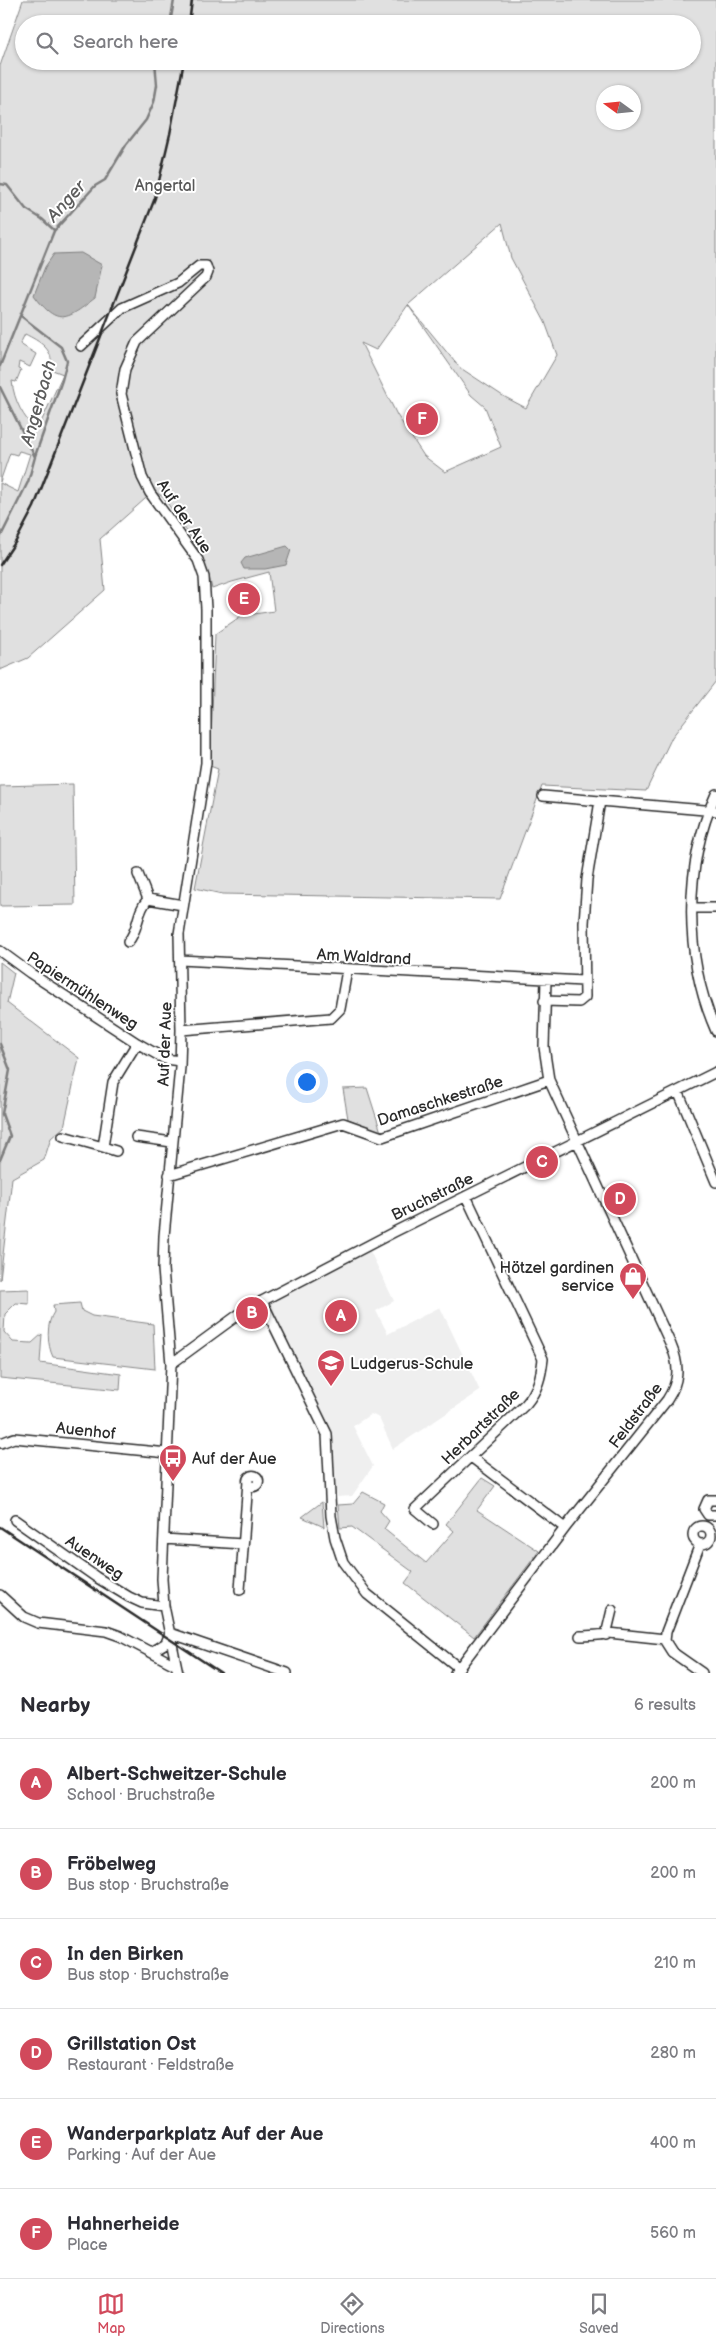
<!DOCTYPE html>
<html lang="en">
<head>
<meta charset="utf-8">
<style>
	body { margin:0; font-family:"Balsamiq Sans",sans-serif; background:#f2f2f3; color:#2b2b33 }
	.compass { position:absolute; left:596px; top:85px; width:45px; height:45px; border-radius:50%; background:#fff; box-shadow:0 1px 4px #0004; rotate:285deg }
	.you { position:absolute; left:306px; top:1081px; width:18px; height:18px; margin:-12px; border:4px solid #fff; border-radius:50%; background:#1a73e8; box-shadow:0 0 0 8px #1a73e833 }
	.badge { display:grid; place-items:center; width:32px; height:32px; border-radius:50%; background:#d1495b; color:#fff; font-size:16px; font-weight:700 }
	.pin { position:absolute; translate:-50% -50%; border:2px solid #fff; box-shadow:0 1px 5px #0006 }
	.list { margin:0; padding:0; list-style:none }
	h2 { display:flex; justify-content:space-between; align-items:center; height:65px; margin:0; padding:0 20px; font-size:21px }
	h2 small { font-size:16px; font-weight:400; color:#7c7c81 }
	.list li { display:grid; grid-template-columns:32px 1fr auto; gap:15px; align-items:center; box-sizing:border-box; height:90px; padding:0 20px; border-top:1px solid #e1e1e2 }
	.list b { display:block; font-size:19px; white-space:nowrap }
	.list p { margin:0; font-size:16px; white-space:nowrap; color:#7c7c81 }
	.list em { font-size:16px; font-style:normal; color:#7c7c81 }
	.icon { flex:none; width:28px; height:28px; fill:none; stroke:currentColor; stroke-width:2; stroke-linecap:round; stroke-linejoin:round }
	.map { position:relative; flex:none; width:716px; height:1673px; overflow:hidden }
	.search { position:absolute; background:#fff; box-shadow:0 1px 4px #0004; left:15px; right:15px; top:15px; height:55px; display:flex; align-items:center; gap:12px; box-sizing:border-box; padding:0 18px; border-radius:28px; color:#7c7c81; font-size:19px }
	.sheet { height:605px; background:#fff }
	nav { display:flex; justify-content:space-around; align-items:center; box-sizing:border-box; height:70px; border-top:1px solid #e1e1e2; background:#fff; font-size:14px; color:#7c7c81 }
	nav a { display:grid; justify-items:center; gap:2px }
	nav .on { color:#d1495b }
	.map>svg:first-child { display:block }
</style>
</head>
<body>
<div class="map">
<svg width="716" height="1673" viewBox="0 0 716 1673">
	<rect width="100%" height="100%" fill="#fff"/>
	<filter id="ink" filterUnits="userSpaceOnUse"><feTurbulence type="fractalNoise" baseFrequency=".02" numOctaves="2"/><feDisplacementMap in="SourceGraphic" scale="10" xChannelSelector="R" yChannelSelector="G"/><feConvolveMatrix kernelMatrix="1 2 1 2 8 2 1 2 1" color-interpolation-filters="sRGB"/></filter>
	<g filter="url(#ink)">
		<path fill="#efefef" d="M 370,1251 L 394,1301 L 376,1311 L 388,1334 L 440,1307 L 480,1391 L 393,1449 L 379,1418 L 371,1414 L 353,1426 L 373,1466 L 352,1496 L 337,1497 L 329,1426 L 268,1304 Z"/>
		<path fill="#e0e0e0" stroke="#868686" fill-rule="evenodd" d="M 23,0 L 716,0 L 716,681 L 672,737 L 646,791 L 542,786 L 500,899 L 222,894 L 195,888 L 218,769 L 210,766 L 215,634 L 241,616 L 274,611 L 269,572 L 232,582 L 212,589 C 205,553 183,526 163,497 L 154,491 L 100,539 L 105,590 L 28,658 L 0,670 L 0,483 L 18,492 L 30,454 L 19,451 L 17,455 L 10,453 L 0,482 L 0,66 ZM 24,24 L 692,24 L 692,61 L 24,61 ZM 604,92 L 634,92 L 634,122 L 604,122 ZM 502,223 L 511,258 L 545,322 L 557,355 L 526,408 L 503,396 L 459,367 L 408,305 ZM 408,305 L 471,395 L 485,407 L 501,447 L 445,472 L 424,456 L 397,415 L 361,343 L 376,350 ZM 25,334 C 39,341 56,350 50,369 L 63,374 L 37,431 C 23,417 14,401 12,381 L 16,382 L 21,370 L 18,369 L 19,362 L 30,367 L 36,354 L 20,344 Z
			M 73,784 L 75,905 L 0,906 L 0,786 Z
			M 0,962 L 14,973 L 7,1003 L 79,1058 L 64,1127 L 51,1138 L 44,1160 L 12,1178 L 0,1280 Z
			M 367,1088 L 381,1132 L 348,1119 L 343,1089 Z
			M 29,1289 L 29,1304 L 16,1303 L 5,1314 L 4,1332 L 13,1342 L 32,1343 L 42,1334 L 40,1363 L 121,1374 L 120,1390 L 0,1378 L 0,1290 Z
			M 80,1303 L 82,1311 L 92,1316 L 153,1324 L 155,1369 L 53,1357 C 47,1345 46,1323 54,1312 L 53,1305 Z
			M 482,1478 L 495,1486 L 477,1510 L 539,1551 L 474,1637 L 405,1583 L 413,1572 L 352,1527 L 340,1528 L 338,1505 L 353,1504 L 363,1492 L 384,1503 L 380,1511 L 389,1521 L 384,1529 L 426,1563 L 454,1531 L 446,1524 Z
			M 322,1502 L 324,1527 L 302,1517 Z"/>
		<path fill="#b6b6b6" stroke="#7e7e7e" d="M 81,253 L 102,265 L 95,298 C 68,319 58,328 34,295 L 45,267 L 54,254 Z
			M 287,546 L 291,550 L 286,565 L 265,569 L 244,569 L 241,563 L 245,558 Z"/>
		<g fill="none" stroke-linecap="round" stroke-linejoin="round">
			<path stroke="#7e7e7e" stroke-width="2.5" d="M 170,24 L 174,0
				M 0,184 L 7,185 L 26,209 L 42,219 L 54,230
				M 21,316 L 61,347 L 67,361 L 62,380 L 35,456
				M 0,366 L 54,231 L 95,186 L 105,180 L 126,145 L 146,120 L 154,102 L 157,85 L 155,61
				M 0,387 L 35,457 L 28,482 L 0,538
				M 0,1044 L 10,1070 L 2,1114 L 10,1136 L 0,1160"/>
			<g stroke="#2b2b2b" stroke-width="12">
				<path id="minor" d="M 81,346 L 122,308 L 178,283 L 199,266 L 206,266 L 208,272 L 206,277 L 137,342 L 125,369 L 121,394 L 142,477 L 150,493 L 198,560 L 204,577 L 206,609 L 206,763 L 179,934 L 181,1030 L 180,1067 L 164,1236 L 163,1269 L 171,1364 L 162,1579 L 164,1606 L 178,1673
					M 716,794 C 683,866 684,958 716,1031
					M 543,796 L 600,801
					M 138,874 L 148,899 L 183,905
					M 692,908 L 716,908
					M 128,942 C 139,930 136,912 148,899
					M 0,951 L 30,973 L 137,1043 L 165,1059 L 180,1061
					M 180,960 L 583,981
					M 544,1001 L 579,1002 L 585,997 L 584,923 L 587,879 L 600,801 L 716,811
					M 181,1030 L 331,1018 L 340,1009 L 347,970
					M 678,1091 L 716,1182
					M 63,1136 L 103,1147
					M 136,1137 L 172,1142
					M 116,1151 L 103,1147 L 113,1082 L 137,1043
					M 169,1175 L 343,1123 L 382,1137 L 549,1080
					M 262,1301 L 327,1434 L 331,1516 L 335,1538 L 343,1562 L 367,1594 L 459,1668
					M 171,1364 L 238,1315 L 262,1301 L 394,1232 L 716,1072
					M 1,1443 L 14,1438 L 168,1453
					M 471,1457 L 565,1528
					M247.5 1481a5.5 5.5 0 1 1 11 0a5.5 5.5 0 1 1-11 0Z
					M 716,1500 L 708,1500 L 704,1509 L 708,1515 L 716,1515
					M 15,1520 L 96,1577 L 129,1597 L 142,1603 L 164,1606
					M 433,1524 L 415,1509 L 526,1404 C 538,1390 541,1376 543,1359 L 466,1196
					M693 1535a9 9 0 1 1 18 0a9 9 0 1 1-18 0Z
					M 164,1539 L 243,1544
					M 700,1544 L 666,1632 L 665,1641 L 672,1652 L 702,1673
					M 240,1590 L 248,1481
					M 0,1595 L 24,1617 L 38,1623 L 106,1631 L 120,1636 L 175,1665
					M 170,1633 L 287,1673
					M 606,1635 L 612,1610
					M 580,1636 C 585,1636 606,1635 609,1633 L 665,1639
					M 151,1652 L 166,1643 L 170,1633
					M 455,1673 L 565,1528 L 667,1400 C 679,1382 680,1366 671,1345 L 549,1080 L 544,1047 L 546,980"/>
			</g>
			<use href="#minor" stroke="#fff" stroke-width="9"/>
			<path stroke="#2b2b2b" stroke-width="2.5" d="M 189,24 L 192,0
				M 0,565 L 16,541 L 34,507 L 155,198 L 170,134 L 184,61
				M 0,1527 L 221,1673"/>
		</g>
	</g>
	<defs>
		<g id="shop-pin" transform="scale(1.4375)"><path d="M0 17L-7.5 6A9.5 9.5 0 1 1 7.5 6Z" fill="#d1495b" stroke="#fff"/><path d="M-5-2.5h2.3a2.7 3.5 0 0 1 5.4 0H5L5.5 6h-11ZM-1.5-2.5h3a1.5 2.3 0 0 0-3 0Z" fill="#fff"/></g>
		<g id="school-pin" transform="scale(1.4375)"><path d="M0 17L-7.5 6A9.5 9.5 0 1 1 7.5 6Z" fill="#d1495b" stroke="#fff"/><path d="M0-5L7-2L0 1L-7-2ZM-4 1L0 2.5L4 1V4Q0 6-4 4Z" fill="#fff"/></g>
		<g id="bus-pin" transform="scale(1.4375)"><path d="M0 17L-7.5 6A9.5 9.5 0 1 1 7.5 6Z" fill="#d1495b" stroke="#fff"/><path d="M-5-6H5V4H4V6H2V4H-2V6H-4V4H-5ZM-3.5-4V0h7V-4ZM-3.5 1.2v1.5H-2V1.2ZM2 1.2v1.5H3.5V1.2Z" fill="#fff"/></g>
	</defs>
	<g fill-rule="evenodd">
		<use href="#shop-pin" x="633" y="1276"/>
		<use href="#school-pin" x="331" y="1363"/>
		<use href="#bus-pin" x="173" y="1458"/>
	</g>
	<g text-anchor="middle" stroke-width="4" stroke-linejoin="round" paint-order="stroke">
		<g font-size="16" fill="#585858" stroke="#fff">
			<text x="165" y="191">Angertal</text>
		</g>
		<g font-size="16" fill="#2b2b2b" stroke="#fff">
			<text transform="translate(185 516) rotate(56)" y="6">Auf der Aue</text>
			<text transform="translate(364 956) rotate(3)" y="6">Am Waldrand</text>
			<text transform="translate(83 990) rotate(33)" y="6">Papiermühlenweg</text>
			<text transform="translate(164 1044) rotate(-88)" y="6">Auf der Aue</text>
			<text transform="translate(440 1100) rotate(-18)" y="6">Damaschkestraße</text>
			<text transform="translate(432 1196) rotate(-26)" y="6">Bruchstraße</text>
			<text transform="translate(635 1415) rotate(-53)" y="6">Feldstraße</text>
			<text transform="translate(480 1426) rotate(-44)" y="6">Herbartstraße</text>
			<text transform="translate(86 1430) rotate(6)" y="6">Auenhof</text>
			<text transform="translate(95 1557) rotate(34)" y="6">Auenweg</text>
		</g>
		<g font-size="16" fill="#2b2b2b" stroke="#fff" text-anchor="start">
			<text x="614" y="1273" text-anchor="end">Hötzel gardinen<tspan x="614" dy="18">service</tspan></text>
			<text x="350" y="1369">Ludgerus-Schule</text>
			<text x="192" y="1464">Auf der Aue</text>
		</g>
		<g font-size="18" font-style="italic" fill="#5c5c5c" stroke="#fff">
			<text transform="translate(66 201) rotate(-48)" y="6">Anger</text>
			<text transform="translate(38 403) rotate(-74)" y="6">Angerbach</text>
		</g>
	</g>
</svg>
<svg class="compass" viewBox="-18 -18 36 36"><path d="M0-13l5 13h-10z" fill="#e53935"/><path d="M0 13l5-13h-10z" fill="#7c7c81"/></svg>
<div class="you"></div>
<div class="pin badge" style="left:341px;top:1316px">A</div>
<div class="pin badge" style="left:252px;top:1313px">B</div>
<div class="pin badge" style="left:542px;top:1162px">C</div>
<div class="pin badge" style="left:620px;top:1199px">D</div>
<div class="pin badge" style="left:244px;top:599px">E</div>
<div class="pin badge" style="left:422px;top:419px">F</div>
<div class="search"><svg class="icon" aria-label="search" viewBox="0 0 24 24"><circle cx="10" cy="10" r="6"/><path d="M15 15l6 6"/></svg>Search here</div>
</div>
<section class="sheet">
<h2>Nearby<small>6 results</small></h2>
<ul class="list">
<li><span class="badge">A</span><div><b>Albert-Schweitzer-Schule</b><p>School · Bruchstraße</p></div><em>200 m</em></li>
<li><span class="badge">B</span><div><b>Fröbelweg</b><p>Bus stop · Bruchstraße</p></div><em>200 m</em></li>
<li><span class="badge">C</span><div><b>In den Birken</b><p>Bus stop · Bruchstraße</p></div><em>210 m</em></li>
<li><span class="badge">D</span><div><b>Grillstation Ost</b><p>Restaurant · Feldstraße</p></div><em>280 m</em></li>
<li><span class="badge">E</span><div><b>Wanderparkplatz Auf der Aue</b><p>Parking · Auf der Aue</p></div><em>400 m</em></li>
<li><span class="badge">F</span><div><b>Hahnerheide</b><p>Place</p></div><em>560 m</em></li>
</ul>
</section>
<nav>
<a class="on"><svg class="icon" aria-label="map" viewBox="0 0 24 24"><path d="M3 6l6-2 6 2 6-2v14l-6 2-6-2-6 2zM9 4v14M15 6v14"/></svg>Map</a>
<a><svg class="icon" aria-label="directions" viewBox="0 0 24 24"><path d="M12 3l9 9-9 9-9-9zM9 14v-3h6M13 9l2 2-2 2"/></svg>Directions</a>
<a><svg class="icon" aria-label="saved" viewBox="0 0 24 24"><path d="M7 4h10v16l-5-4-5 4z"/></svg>Saved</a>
</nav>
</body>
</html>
